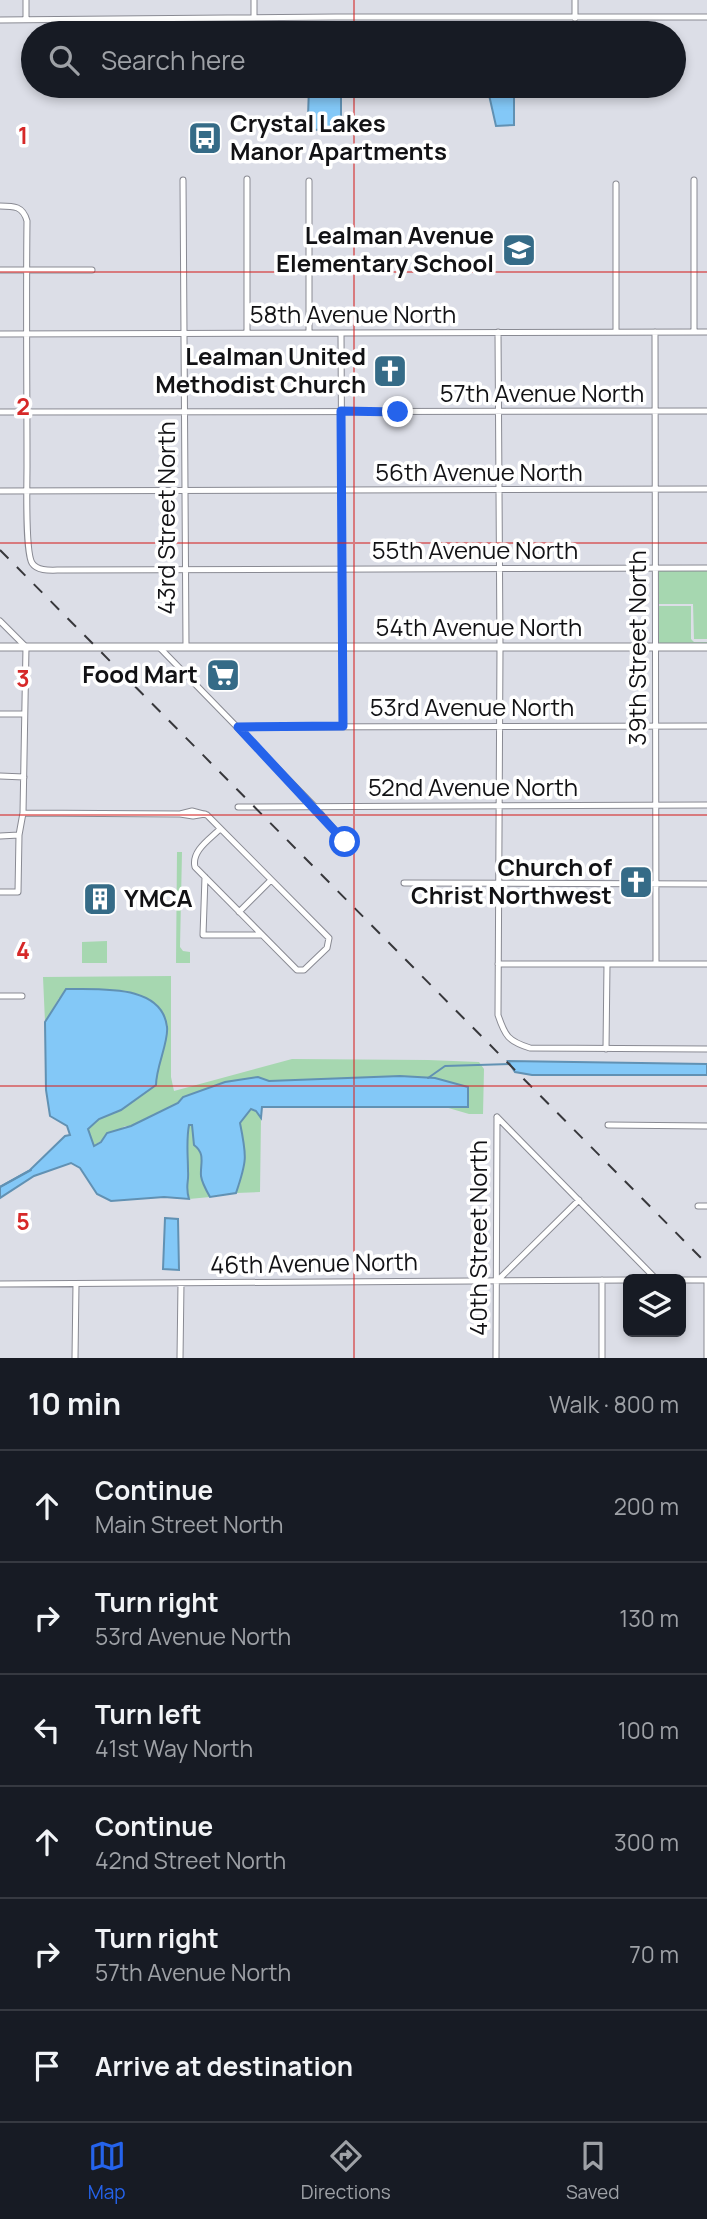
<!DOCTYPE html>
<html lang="en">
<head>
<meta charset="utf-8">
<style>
	body { margin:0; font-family:Manrope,sans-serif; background:#20242c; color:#f1f3f6 }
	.controls { position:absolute; right:21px; bottom:21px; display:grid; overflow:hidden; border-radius:10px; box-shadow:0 4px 10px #0003 }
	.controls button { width:63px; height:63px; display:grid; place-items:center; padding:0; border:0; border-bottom:2px solid #363941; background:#171b24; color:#f1f3f6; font:35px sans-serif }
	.stop { position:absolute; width:21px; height:21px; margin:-16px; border:5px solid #2563eb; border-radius:50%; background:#fff }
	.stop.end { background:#2563eb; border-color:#fff; box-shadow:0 2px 7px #0008 }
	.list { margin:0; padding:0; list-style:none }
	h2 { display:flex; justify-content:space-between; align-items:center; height:91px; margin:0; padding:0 28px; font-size:30px }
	h2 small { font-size:23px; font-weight:400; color:#9ea1a6 }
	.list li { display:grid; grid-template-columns:46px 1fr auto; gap:21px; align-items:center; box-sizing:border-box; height:112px; padding:0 28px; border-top:2px solid #363941 }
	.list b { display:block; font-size:26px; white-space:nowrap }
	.list p { margin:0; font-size:23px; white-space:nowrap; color:#9ea1a6 }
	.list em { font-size:23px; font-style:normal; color:#9ea1a6 }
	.icon { flex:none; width:38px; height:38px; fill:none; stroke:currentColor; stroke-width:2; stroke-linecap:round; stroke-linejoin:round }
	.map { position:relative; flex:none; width:707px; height:1358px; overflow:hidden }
	.search { position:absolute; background:#171b24; box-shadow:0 4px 10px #0003; left:21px; right:21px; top:21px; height:77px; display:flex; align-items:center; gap:18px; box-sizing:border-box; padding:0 24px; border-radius:38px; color:#9ea1a6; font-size:26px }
	.sheet { height:763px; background:#171b24 }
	nav { display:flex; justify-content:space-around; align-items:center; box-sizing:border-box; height:98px; border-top:2px solid #363941; background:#171b24; font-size:19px; color:#9ea1a6 }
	nav a { display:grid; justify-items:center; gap:4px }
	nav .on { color:#2563eb }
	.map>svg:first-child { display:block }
</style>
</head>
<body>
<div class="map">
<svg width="707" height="1358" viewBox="0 0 707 1358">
	<rect width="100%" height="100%" fill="#dcdee7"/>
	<path fill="#a6d7b0" d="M 658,571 L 707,571 L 707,639 L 694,639 L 693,604 L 659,604 Z
		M 659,606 L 691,606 L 691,639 L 694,642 L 707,642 L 707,644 L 659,644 Z
		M 177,852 L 182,852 L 180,947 L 183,951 L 190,952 L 190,963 L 176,963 Z
		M 107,941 L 107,963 L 82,963 L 82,942 Z
		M 171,976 L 171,1077 L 174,1091 L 292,1059 L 428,1060 L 479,1062 L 484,1069 L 483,1114 L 469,1114 L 445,1107 L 468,1106 L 468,1087 L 400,1076 L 269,1081 L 258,1077 L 225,1082 L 183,1097 L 178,1103 L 131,1127 L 125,1126 L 93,1146 L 88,1129 L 99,1119 L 121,1110 L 156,1085 L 59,998 L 45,1022 L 43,977 Z
		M 251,1109 L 256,1111 L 261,1118 L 260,1192 L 236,1193 L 240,1183 L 240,1123 Z
		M 189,1125 L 193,1125 C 192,1138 201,1145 202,1158 C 205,1174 201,1181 210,1197 L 189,1199 C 185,1186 189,1183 188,1171 C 188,1155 186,1141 189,1125 Z"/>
	<path fill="#83c8f7" stroke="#6191b3" stroke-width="2" d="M 309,86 L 339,86 L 341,97 L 341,124 L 332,129 L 313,130 L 308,117 Z
		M 487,86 L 514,86 L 514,125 L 496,126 Z
		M 66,989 C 98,990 162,983 167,1027 C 169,1041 156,1067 156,1085 L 121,1110 L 99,1119 L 88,1129 L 94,1146 L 101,1142 L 107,1133 L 131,1126 L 178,1103 L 183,1097 L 225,1082 L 258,1077 L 269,1081 L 400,1076 L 435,1078 L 468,1087 L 468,1107 L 262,1107 L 261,1118 L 256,1111 L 251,1109 L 240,1123 C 247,1157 247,1161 236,1193 L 210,1197 C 206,1190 202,1183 201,1176 C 200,1164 206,1154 194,1145 L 192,1125 L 189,1125 C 186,1141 188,1155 188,1171 C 189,1183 185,1186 189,1199 L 164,1197 L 111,1201 L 97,1194 L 80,1168 L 71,1163 L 34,1176 L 0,1198 L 0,1187 L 30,1170 L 65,1136 L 70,1135 L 67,1126 L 50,1116 L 46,1090 L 45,1022 Z
		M 508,1061 L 707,1064 L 707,1075 L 532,1075 L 515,1072 Z
		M 165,1218 L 178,1219 L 179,1270 L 163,1269 Z"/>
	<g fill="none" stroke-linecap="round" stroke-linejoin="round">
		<path stroke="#6191b3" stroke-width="2" d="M 428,1078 L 445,1066 L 510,1064
			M 0,1187 L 31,1170"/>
		<g stroke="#898a93" stroke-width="7">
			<path id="minor" d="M 254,0 L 254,17
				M 575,0 L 575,18
				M 0,20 L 336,17 L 707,17
				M 26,20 L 26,0
				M 183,180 L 186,647
				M 694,180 L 694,332
				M 309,181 L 309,333
				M 616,184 L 616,332
				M 0,206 C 14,206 23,206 27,221 C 26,303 27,385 27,467 C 27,485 25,551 32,563 C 38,572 52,570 62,570 L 707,568
				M 0,270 L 92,270
				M 498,332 L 500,648 L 498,1015 C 505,1036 508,1041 530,1048 L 707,1049
				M 655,332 L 656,964
				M 247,333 L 247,179
				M 341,333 L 343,726
				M 0,334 L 707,332
				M 0,412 L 707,411
				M 0,491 L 707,489
				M 0,621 L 26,647 L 23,813 L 19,835 L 18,892 L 0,892
				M 159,647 L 314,806 L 345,842
				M 0,714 L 24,714
				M 238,727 L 707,726
				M 0,776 L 24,777
				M 238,807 L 707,805
				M 23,813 L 180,814 L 193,816 L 205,814
				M 180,814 L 192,811 L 207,815 L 329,938 L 327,948 L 304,970 L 297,970 L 195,867 C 191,851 210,839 220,829
				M 0,836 L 19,835
				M 205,877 L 203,935 L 262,935
				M 404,883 L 707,884
				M 239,912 L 271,880
				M 498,964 L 707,964
				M 0,996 L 22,996
				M 606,1049 L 607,964
				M 497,1117 L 656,1279
				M 608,1125 L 707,1126
				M 698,1206 L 707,1206
				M 681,1280 L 707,1280
				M 497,1281 L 579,1200
				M 0,1284 L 628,1280
				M 75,1358 L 76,1284
				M 180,1358 L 181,1283
				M 496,1358 L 497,1117
				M 602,1358 L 602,1280
				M 707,1358 L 707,1280"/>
		</g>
		<g stroke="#898a93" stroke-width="9">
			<path id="major" d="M 0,647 L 707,647"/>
		</g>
		<use href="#minor" stroke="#fff" stroke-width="5"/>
		<use href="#major" stroke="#fff" stroke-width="7"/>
		<path stroke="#37373b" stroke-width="2" stroke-dasharray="12 12" stroke-linecap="butt" d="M 0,550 L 707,1264"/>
	</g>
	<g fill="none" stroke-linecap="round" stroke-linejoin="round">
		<path stroke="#2563eb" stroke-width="9" d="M 345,842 L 238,727 L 343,726 L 341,411 L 398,412"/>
	</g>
	<path fill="none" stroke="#d62828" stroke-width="2" stroke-opacity="0.55" d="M 354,0 L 354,33M 354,86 L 354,1358M 0,272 L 707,272M 0,543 L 707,543M 0,815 L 707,815M 0,1086 L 707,1086"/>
	<defs>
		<g id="bus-square" transform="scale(1.75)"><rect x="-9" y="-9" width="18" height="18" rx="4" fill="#356b87" stroke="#fff"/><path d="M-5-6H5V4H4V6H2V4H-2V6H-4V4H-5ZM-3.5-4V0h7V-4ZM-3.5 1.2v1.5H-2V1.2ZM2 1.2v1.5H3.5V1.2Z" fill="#fff"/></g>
		<g id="school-square" transform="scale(1.75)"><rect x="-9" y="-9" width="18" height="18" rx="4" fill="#356b87" stroke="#fff"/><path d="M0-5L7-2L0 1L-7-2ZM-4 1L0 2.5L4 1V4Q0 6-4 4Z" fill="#fff"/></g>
		<g id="church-square" transform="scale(1.75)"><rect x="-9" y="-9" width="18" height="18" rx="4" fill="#356b87" stroke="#fff"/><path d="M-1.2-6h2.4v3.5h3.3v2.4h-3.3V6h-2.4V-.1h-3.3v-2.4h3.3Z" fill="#fff"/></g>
		<g id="supermarket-square" transform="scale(1.75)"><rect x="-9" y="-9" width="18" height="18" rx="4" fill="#356b87" stroke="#fff"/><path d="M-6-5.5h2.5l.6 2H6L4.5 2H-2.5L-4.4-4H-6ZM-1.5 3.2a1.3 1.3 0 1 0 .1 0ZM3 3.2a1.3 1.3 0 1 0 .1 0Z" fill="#fff"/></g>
		<g id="building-square" transform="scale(1.75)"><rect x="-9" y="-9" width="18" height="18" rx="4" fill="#356b87" stroke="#fff"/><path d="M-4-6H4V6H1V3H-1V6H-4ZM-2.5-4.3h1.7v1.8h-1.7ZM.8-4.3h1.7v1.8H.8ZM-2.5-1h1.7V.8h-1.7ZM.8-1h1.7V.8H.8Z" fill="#fff"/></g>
	</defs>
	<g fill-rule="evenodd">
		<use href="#bus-square" x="205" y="138"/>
		<use href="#school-square" x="519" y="250"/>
		<use href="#church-square" x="390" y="371"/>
		<use href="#supermarket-square" x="223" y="675"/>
		<use href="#church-square" x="636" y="882"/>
		<use href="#building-square" x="100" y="899"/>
	</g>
	<g text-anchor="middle" stroke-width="7" stroke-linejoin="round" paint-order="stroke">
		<g font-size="24" font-weight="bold" fill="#121215" stroke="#fff" text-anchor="end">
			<text x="230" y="132" text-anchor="start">Crystal Lakes<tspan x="230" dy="28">Manor Apartments</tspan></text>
			<text x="494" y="244">Lealman Avenue<tspan x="494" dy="28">Elementary School</tspan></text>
			<text x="366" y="365">Lealman United<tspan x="366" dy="28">Methodist Church</tspan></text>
			<text x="198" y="683">Food Mart</text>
			<text x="612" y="876">Church of<tspan x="612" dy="28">Christ Northwest</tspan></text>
			<text x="124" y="907" text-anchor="start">YMCA</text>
		</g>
		<g font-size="24" fill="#121215" stroke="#fff">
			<text x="353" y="323">58th Avenue North</text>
			<text x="542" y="402">57th Avenue North</text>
			<text x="479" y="481">56th Avenue North</text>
			<text transform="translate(167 518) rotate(-90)" y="8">43rd Street North</text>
			<text x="475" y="559">55th Avenue North</text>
			<text x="479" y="636">54th Avenue North</text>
			<text transform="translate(638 648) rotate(-90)" y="8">39th Street North</text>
			<text x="472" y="716">53rd Avenue North</text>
			<text x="473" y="796">52nd Avenue North</text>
			<text transform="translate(479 1238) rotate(-90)" y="8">40th Street North</text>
			<text transform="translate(314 1264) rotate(-1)" y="8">46th Avenue North</text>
		</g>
	</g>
	<g font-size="23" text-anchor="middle" font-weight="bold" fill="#d62828" stroke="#fff" stroke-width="7" stroke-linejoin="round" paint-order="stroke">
		<text x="23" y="144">1</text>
		<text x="23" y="415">2</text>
		<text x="23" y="687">3</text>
		<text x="23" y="959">4</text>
		<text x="23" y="1230">5</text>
	</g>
</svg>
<div class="controls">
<button><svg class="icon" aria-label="layers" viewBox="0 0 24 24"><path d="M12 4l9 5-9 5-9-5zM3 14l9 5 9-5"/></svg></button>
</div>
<div class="stop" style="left:345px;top:842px"></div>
<div class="stop end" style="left:398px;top:412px"></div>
<div class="search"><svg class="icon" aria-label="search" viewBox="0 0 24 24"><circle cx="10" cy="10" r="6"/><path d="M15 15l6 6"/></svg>Search here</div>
</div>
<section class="sheet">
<h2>10 min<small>Walk · 800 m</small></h2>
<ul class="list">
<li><svg class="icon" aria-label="ahead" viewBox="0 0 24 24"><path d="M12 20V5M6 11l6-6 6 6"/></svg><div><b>Continue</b><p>Main Street North</p></div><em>200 m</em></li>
<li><svg class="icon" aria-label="right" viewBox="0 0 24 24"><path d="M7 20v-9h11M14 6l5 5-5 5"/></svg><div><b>Turn right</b><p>53rd Avenue North</p></div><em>130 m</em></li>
<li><svg class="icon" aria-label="left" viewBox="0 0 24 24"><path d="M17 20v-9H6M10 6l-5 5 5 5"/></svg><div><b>Turn left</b><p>41st Way North</p></div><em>100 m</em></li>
<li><svg class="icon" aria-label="ahead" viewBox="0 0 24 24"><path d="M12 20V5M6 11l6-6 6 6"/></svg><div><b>Continue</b><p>42nd Street North</p></div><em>300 m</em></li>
<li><svg class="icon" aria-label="right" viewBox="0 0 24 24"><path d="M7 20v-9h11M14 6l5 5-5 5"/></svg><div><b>Turn right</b><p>57th Avenue North</p></div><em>70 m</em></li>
<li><svg class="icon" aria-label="arrive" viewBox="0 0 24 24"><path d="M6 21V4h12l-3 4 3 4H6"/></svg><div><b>Arrive at destination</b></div></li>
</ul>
</section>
<nav>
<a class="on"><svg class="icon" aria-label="map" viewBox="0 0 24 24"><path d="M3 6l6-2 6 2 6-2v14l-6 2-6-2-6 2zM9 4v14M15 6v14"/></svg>Map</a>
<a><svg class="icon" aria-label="directions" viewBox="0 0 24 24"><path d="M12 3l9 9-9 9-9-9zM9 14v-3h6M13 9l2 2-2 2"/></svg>Directions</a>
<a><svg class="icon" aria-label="saved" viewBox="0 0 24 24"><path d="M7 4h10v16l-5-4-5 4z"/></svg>Saved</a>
</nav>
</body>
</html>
